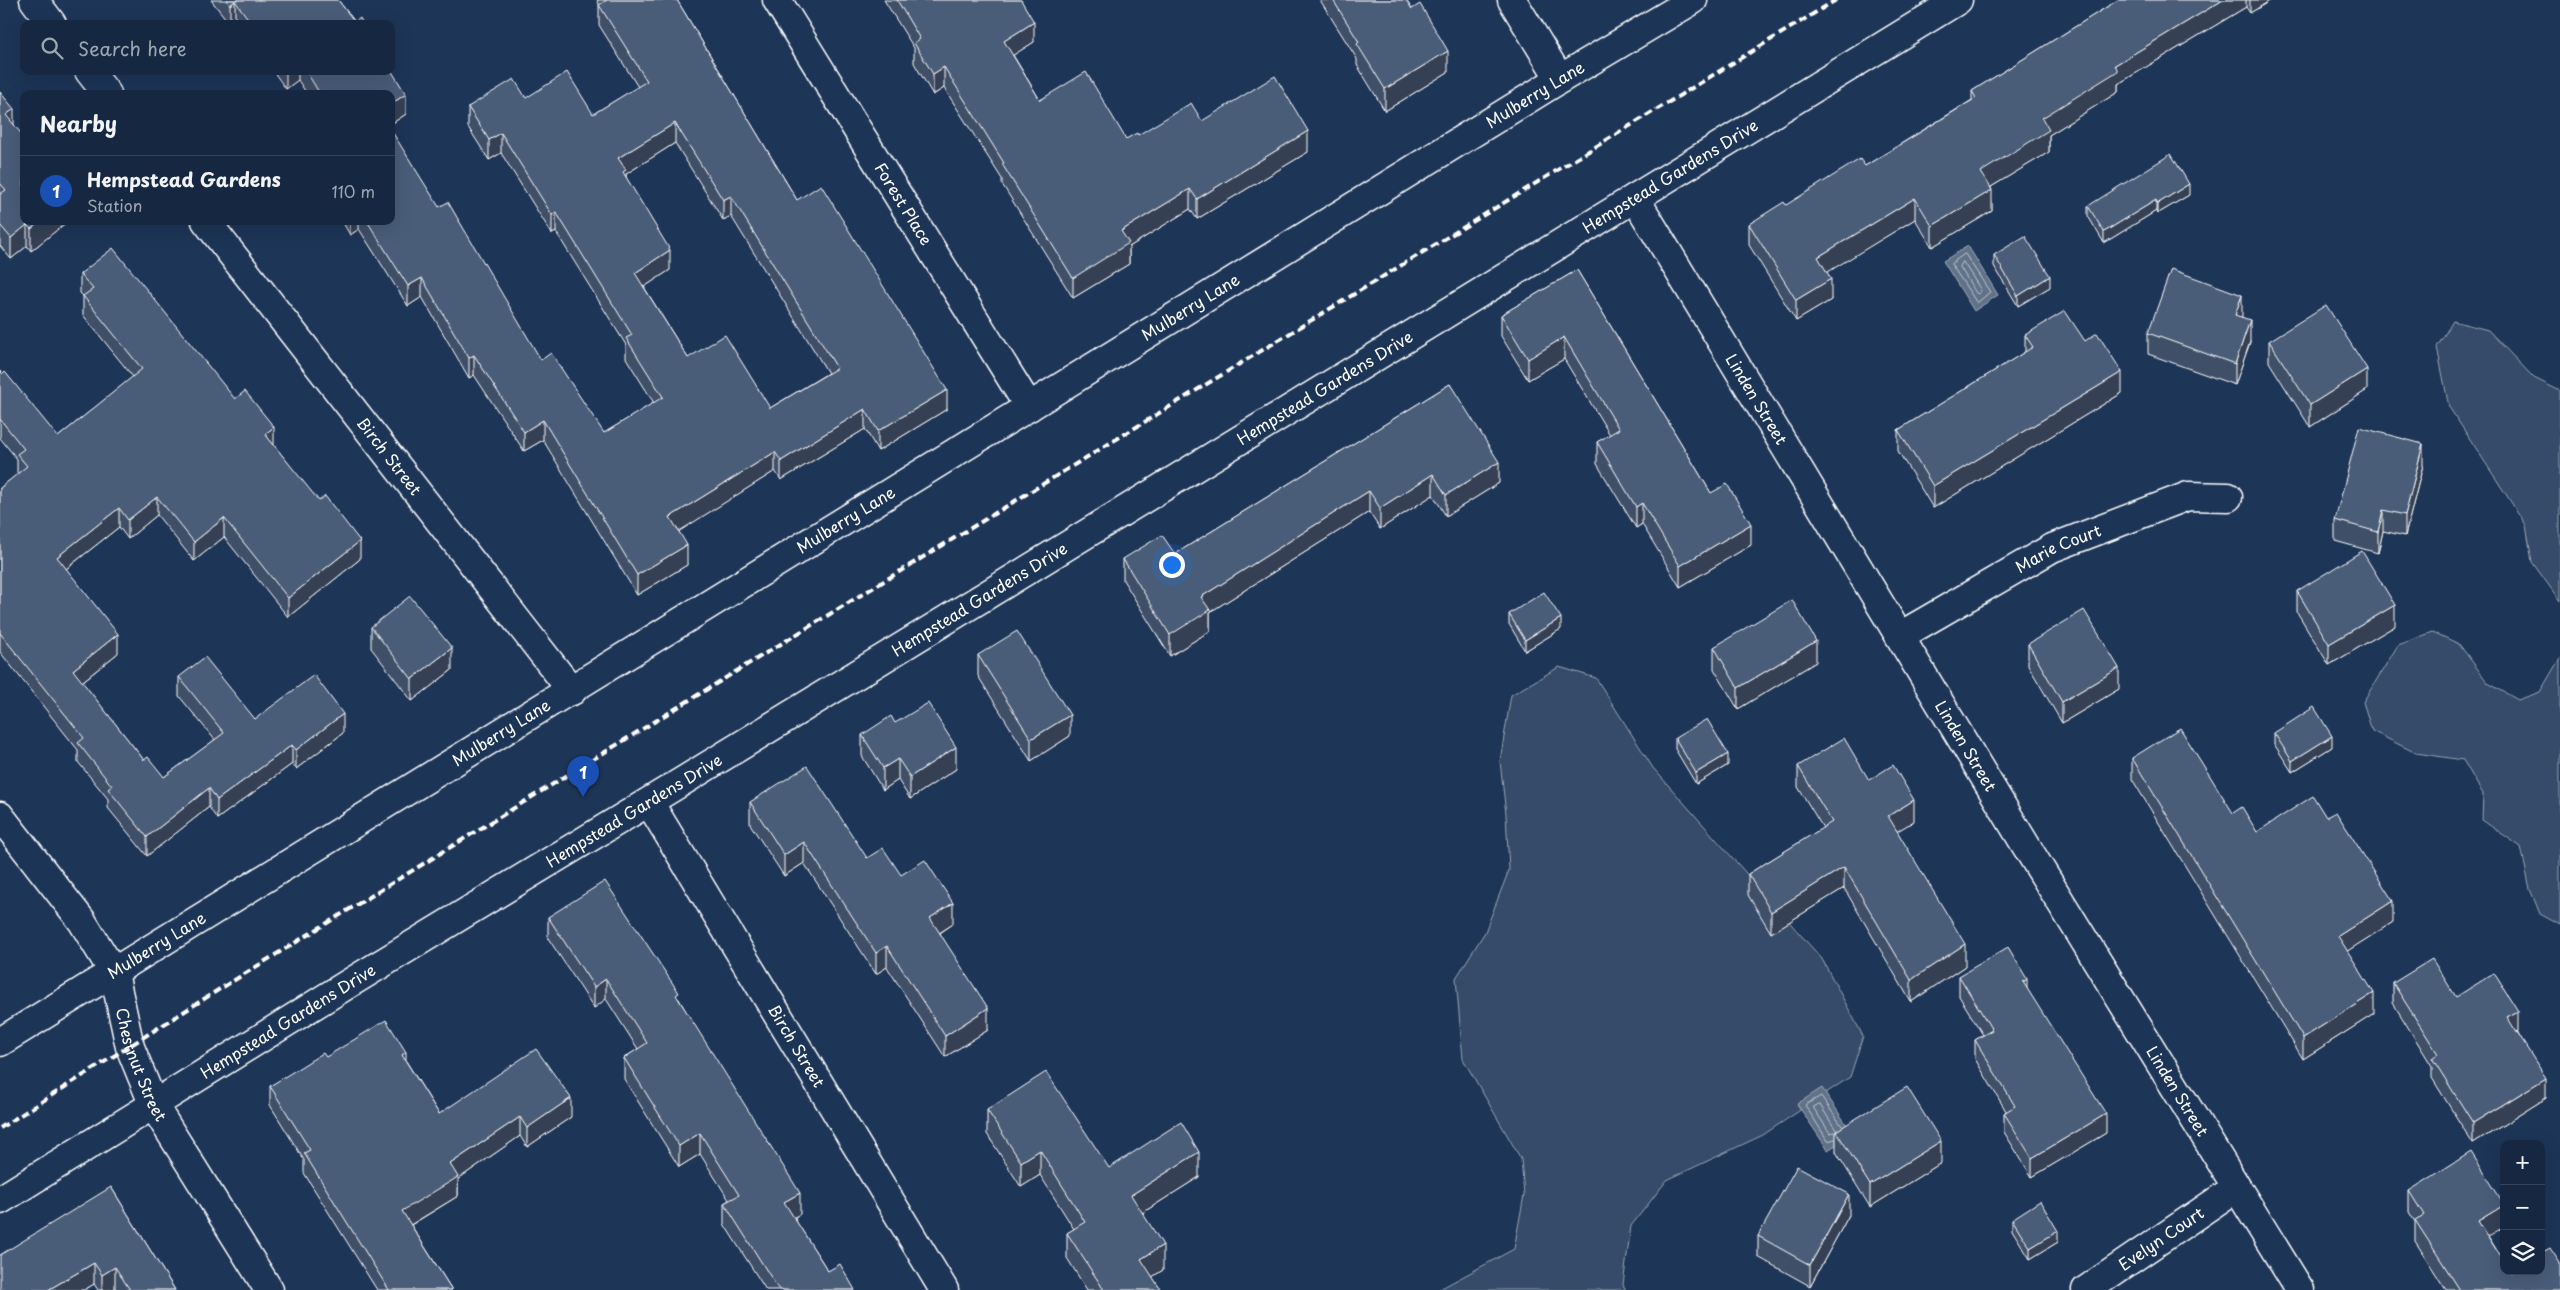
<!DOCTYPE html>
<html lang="en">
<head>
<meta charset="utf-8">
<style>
	body { margin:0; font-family:"Playpen Sans",sans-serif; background:#1f3048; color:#f1f3f6 }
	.controls { position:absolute; right:15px; bottom:15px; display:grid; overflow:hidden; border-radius:10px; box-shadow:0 5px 20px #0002 }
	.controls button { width:45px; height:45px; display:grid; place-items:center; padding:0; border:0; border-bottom:1px solid #35445a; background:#162841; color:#f1f3f6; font:25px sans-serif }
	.you { position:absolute; left:1171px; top:564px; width:18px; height:18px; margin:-12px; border:4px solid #fff; border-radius:50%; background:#1a73e8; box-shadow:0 0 0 8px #1a73e833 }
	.badge { display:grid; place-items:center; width:32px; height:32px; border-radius:50%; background:#ff9aa2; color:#fff; font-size:16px; font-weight:700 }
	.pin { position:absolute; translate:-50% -41px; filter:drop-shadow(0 1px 2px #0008) }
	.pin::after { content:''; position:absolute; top:26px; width:18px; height:15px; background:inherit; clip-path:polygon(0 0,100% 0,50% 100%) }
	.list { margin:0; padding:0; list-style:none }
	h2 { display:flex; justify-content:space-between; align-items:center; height:65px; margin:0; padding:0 20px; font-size:21px }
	h2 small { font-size:16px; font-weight:400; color:#9ea6b1 }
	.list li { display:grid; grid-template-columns:32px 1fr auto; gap:15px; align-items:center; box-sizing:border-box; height:70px; padding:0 20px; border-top:1px solid #35445a }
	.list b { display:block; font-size:19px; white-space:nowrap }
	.list p { margin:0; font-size:16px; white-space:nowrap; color:#9ea6b1 }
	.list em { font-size:16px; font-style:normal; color:#9ea6b1 }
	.icon { flex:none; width:28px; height:28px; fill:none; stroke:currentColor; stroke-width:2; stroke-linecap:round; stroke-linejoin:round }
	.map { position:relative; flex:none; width:2560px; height:1290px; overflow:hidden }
	.search { position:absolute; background:#162841; box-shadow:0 5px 20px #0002; left:20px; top:20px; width:375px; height:55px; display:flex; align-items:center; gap:12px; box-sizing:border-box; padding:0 18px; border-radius:10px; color:#9ea6b1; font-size:19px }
	.panel { position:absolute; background:#162841; box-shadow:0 5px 20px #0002; left:20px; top:90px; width:375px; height:135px; border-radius:10px }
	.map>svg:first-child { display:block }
</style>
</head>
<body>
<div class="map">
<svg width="2560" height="1290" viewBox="0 0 2560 1290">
	<rect width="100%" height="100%" fill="#1d3557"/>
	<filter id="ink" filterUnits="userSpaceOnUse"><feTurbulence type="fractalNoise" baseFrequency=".02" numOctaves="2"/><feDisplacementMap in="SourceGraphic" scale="10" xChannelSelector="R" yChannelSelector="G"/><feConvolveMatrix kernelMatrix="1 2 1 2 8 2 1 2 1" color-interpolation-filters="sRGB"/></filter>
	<g filter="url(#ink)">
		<path fill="#364b69" stroke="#9aa5b4" d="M 2453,321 L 2488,330 L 2534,378 L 2560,391 L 2560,601 L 2532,562 L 2526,525 L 2449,407 L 2437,347 Z
			M 2433,632 L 2459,644 L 2488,683 L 2518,700 L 2540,692 L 2560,658 L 2560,925 L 2540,914 L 2530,889 L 2521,847 L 2482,820 L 2483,794 L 2463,760 L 2416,753 L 2372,731 L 2363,702 L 2398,645 Z
			M 1559,667 L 1596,678 L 1653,768 L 1822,959 L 1863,1036 L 1850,1077 L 1763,1135 L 1667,1180 L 1631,1226 L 1623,1285 L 1626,1290 L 1438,1290 L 1514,1249 L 1524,1195 L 1521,1159 L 1463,1059 L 1456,978 L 1485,932 L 1509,870 L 1506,814 L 1500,761 L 1511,695 Z"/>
		<path fill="#617289" stroke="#a0aab8" d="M 1968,246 L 1998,295 L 1974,311 L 1943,261 Z
			M 1822,1088 L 1853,1134 L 1828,1150 L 1797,1104 Z"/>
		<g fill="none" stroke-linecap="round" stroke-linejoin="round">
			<path stroke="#c0c7d0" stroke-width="1" d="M 1965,254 L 1990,292 L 1977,303 L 1951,264 Z
				M 1963,262 L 1981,290 L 1979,294 L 1976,293 L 1960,267 Z
				M 1835,1132 L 1830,1133 L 1814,1109 L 1814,1106 L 1820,1105 L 1836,1130
				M 1835,1139 L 1828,1141 L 1805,1105 L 1821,1096 L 1842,1126"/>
			<g stroke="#fff" stroke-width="31">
				<g id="minor">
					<path d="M 34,0 L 52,24"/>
					<path id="s1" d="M 777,0 L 1029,407"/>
					<path d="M 1512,0 L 1560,79"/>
					<path d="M 89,71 L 107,94"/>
					<path id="s2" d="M 1635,198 L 2028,849 L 2300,1290"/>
					<path id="s3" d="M 206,221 L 572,691"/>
					<path id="s4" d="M 1900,636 L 2052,548 L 2188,496 L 2228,497"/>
					<path id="s5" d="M 649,802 L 944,1290"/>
					<path id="s6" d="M 0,816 L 82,921 L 114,973 L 130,1047 L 154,1106 L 269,1290"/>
					<path id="s7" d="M 0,1042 L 1560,79 L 1693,0"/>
					<path id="s8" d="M 0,1200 L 348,984 L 683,781 L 1958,0"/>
					<path id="s9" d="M 2086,1290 L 2236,1188"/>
				</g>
			</g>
			<use href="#minor" stroke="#1d3557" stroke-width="28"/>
			<path stroke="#fff" stroke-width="4" stroke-dasharray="8 4" stroke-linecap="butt" d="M 0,1128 L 215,992 L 766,653 L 1836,0"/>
		</g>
		<path fill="#405068" stroke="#fff" fill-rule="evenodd" d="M 211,0 L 338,0 L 355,22 L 363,24 L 237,24 L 235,21 L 231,24 L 230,24 Z
			M 597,0 L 677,0 L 797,200 L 947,409 L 878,451 L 865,429 L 781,480 L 775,471 L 679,531 L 687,565 L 637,595 L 543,440 L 524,451 L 474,375 L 469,378 L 422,297 L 408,306 L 359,229 L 350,235 L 342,221 L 391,221 L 439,207 L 541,360 L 604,433 L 654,403 L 626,358 L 626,345 L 556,232 L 552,234 L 501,153 L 489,160 L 468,127 L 468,107 L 526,98 L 593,114 L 638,87 L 599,25 L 599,4 ZM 675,143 L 723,220 L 731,216 L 828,373 L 770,408 L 688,358 L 644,287 L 670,270 L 626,177 L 626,174 Z
			M 884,0 L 1021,0 L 1034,42 L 1013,55 L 1040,100 L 1126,139 L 1138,135 L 1202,121 L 1308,152 L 1197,219 L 1190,209 L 1129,247 L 1129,264 L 1073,298 L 1002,184 L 1002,179 L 944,88 L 933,95 L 914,63 L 914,48 Z
			M 1320,0 L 1406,0 L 1448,72 L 1385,111 L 1357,65 L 1357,59 Z
			M 2118,0 L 2271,0 L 2250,13 L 2246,7 L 2118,84 L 2118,92 L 2049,135 L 2049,152 L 1991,187 L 1992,211 L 1932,247 L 1915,219 L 1827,272 L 1831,300 L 1796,321 L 1749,245 L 1749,224 L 1865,166 L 1972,100 L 1972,91 Z
			M 273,71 L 391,71 L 406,114 L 391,124 L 391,94 L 307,94 L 298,80 L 286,89 Z
			M 0,92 L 14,125 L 24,221 L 68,221 L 31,251 L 27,246 L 11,259 L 0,246 Z
			M 2189,195 L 2157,214 L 2156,211 L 2104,243 L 2088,216 L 2088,206 Z
			M 1994,255 L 2050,287 L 2018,306 L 1994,266 Z
			M 1577,270 L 1711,493 L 1751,545 L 1680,587 L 1642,524 L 1636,528 L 1597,464 L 1597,442 L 1610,435 L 1564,359 L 1528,380 L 1501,336 L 1501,315 Z
			M 80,274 L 235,399 L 274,445 L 360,559 L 288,617 L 224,537 L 194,561 L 157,515 L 128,539 L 119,527 L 66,569 L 118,653 L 82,682 L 144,760 L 164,777 L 215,740 L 179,696 L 179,677 L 255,719 L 343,733 L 296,769 L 292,764 L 217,819 L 209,807 L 147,856 L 108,808 L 108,799 L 78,762 L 78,750 L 0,652 L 0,488 L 18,474 L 17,473 L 17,459 L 0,438 L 0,371 L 58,437 L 133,377 L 83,315 L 83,296 L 80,293 Z
			M 2242,316 L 2241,317 L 2250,342 L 2235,385 L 2148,354 L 2148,333 Z
			M 2025,335 L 2122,393 L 1933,508 L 1898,451 L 1898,430 L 2025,352 Z
			M 2269,341 L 2367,390 L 2310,427 L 2269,362 Z
			M 1450,384 L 1499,483 L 1446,516 L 1433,495 L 1380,529 L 1369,512 L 1210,612 L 1210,631 L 1170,656 L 1123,580 L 1123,559 L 1175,554 Z
			M 2423,465 L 2405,536 L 2383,531 L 2378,553 L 2335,541 L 2335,520 Z
			M 2297,591 L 2395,626 L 2329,665 L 2297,612 Z
			M 1509,614 L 1561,629 L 1525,651 L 1509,624 Z
			M 371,627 L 452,670 L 412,701 L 371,648 Z
			M 2028,644 L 2119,689 L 2062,723 L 2028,665 Z
			M 1714,647 L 1816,662 L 1738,709 L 1714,669 Z
			M 978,655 L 1070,736 L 1031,761 L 978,676 Z
			M 895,723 L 956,769 L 910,799 L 898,780 L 883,790 L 862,756 L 862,735 Z
			M 2274,733 L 2332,747 L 2292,772 L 2274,744 Z
			M 1675,738 L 1728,765 L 1696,784 L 1675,749 Z
			M 2132,758 L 2233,813 L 2257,832 L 2393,922 L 2347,951 L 2374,1014 L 2303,1059 L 2132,779 Z
			M 1798,766 L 1869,780 L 1914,821 L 1897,831 L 1965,966 L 1911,1002 L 1844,888 L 1771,933 L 1748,895 L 1748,874 L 1823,828 L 1798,787 Z
			M 750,802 L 901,875 L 953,924 L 940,933 L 988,1030 L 945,1057 L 887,967 L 876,974 L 804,863 L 784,876 L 750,824 Z
			M 548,917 L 679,999 L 800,1214 L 794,1218 L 828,1271 L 855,1290 L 766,1290 L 724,1224 L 724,1203 L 729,1200 L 700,1154 L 679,1167 L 624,1079 L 624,1058 L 638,1049 L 606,999 L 594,1008 L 548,938 Z
			M 1959,976 L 2027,989 L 2106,1133 L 2032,1177 L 2004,1132 L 2004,1113 L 2006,1111 L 1975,1059 L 1975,1040 L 1983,1035 L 1959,996 Z
			M 2393,983 L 2456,997 L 2518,1031 L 2517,1031 L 2546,1098 L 2473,1144 L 2432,1078 L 2432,1066 L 2393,1003 Z
			M 326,1057 L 406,1061 L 439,1114 L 571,1117 L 527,1147 L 520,1136 L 458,1179 L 458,1196 L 411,1225 L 452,1290 L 377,1290 L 304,1173 L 304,1160 L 270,1105 L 270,1086 Z
			M 987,1110 L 1109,1168 L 1199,1177 L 1142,1213 L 1163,1270 L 1152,1277 L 1161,1290 L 1087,1290 L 1067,1258 L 1067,1233 L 1074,1229 L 1040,1175 L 1021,1187 L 987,1134 Z
			M 1836,1131 L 1941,1163 L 1870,1207 L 1836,1152 Z
			M 111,1187 L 175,1290 L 117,1290 L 115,1288 L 112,1290 L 98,1290 L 94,1284 L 84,1290 Z
			M 2409,1191 L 2488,1236 L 2511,1273 L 2560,1290 L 2446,1290 L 2415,1241 L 2415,1222 L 2409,1212 Z
			M 1849,1215 L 1810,1286 L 1758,1257 L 1758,1236 Z
			M 2012,1219 L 2058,1242 L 2030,1259 L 2012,1230 Z"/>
		<path fill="#344155" stroke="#fff" d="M 2223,0 L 2246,0 L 2246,7 L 2118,84 L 2118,92 L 2049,135 L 2049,152 L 1981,193 L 1981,172 L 2042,118 L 2115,65 Z
			M 2250,0 L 2271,0 L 2250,13 Z
			M 235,1 L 235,21 L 230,24 L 230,5 Z
			M 1034,22 L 1034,42 L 1004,61 L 1004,41 Z
			M 1448,51 L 1448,72 L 1385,111 L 1385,89 Z
			M 944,67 L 944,88 L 933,95 L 933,74 Z
			M 286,71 L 298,71 L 298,80 L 286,89 Z
			M 406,94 L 406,114 L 391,124 L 391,104 Z
			M 14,109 L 14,131 L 6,115 Z
			M 675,123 L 675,143 L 626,174 L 626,190 L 618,158 Z
			M 1308,131 L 1308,152 L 1197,219 L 1197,199 Z
			M 501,133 L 501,153 L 489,160 L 489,140 Z
			M 2189,184 L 2189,195 L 2157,214 L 2157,204 Z
			M 1190,189 L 1190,209 L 1129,247 L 1129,264 L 1073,298 L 1073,278 L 1121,231 Z
			M 1992,190 L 1992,211 L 1932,247 L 1932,226 Z
			M 731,196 L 731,216 L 723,220 L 723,200 Z
			M 1915,198 L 1915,219 L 1818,278 L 1818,257 Z
			M 2156,200 L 2156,211 L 2104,243 L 2104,232 Z
			M 556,212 L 556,232 L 552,234 L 552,215 Z
			M 41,221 L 68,221 L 31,251 L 31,229 Z
			M 350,221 L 359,221 L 359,229 L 350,235 Z
			M 27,225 L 27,246 L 11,259 L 11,238 Z
			M 670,250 L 670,270 L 635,293 L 635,273 Z
			M 2050,276 L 2050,287 L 2018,306 L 2018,296 Z
			M 422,278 L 422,297 L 408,306 L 408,286 Z
			M 1831,279 L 1831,300 L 1796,321 L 1796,300 Z
			M 2242,295 L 2242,316 L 2235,336 L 2235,315 Z
			M 2250,320 L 2250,342 L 2235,385 L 2235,364 Z
			M 1564,337 L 1564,359 L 1528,380 L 1528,359 Z
			M 474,355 L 474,375 L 469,378 L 469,358 Z
			M 2367,369 L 2367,390 L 2310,427 L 2310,405 Z
			M 2122,372 L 2122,393 L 1933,508 L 1933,486 Z
			M 947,390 L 947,409 L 878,451 L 878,431 Z
			M 865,409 L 865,429 L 781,480 L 781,461 Z
			M 543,420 L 543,440 L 524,451 L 524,432 Z
			M 274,427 L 274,446 L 265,434 Z
			M 2423,444 L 2423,465 L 2405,536 L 2405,515 Z
			M 775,452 L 775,471 L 670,537 L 670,517 Z
			M 1499,462 L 1499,483 L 1446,516 L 1446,495 Z
			M 1433,474 L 1433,495 L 1380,529 L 1380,508 Z
			M 1369,491 L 1369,512 L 1210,612 L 1210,631 L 1170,656 L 1170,635 L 1201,597 Z
			M 157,497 L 157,515 L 128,539 L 128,520 Z
			M 1642,503 L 1642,524 L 1636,528 L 1636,507 Z
			M 119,508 L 119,527 L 57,576 L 57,557 Z
			M 2383,510 L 2383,531 L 2378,553 L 2378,532 Z
			M 224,518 L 224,537 L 194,561 L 194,542 Z
			M 1751,524 L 1751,545 L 1680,587 L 1680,566 Z
			M 360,541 L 360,559 L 288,617 L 288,598 Z
			M 687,545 L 687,565 L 637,595 L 637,575 Z
			M 2395,605 L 2395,626 L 2329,665 L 2329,644 Z
			M 1561,618 L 1561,629 L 1525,651 L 1525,640 Z
			M 118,634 L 118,653 L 73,689 L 73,670 Z
			M 1816,641 L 1816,662 L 1738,709 L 1738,688 Z
			M 452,648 L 452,670 L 412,701 L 412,679 Z
			M 2119,668 L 2119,689 L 2062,723 L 2062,702 Z
			M 343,714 L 343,733 L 296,769 L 296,750 Z
			M 1070,715 L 1070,736 L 1031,761 L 1031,739 Z
			M 2332,736 L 2332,747 L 2292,772 L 2292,761 Z
			M 292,745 L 292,764 L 217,819 L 217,800 Z
			M 956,747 L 956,769 L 910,799 L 910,777 Z
			M 1728,754 L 1728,765 L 1696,784 L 1696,773 Z
			M 898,759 L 898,780 L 883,790 L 883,768 Z
			M 209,788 L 209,807 L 147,856 L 147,837 Z
			M 1914,800 L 1914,821 L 1888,837 L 1888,816 Z
			M 804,842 L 804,863 L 784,876 L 784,855 Z
			M 1844,867 L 1844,888 L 1771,933 L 1771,912 Z
			M 2393,901 L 2393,922 L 2338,957 L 2338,936 Z
			M 953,903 L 953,924 L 930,939 L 930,918 Z
			M 1965,944 L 1965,966 L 1911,1002 L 1911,980 Z
			M 887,946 L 887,967 L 876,974 L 876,953 Z
			M 606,979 L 606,999 L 594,1008 L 594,987 Z
			M 2027,979 L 2027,998 L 2023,982 Z
			M 2374,993 L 2374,1014 L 2303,1059 L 2303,1038 Z
			M 988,1008 L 988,1030 L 945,1057 L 945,1036 Z
			M 2518,1011 L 2518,1031 L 2507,1037 L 2507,1017 Z
			M 406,1052 L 406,1072 L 402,1055 Z
			M 2546,1078 L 2546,1098 L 2473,1144 L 2473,1123 Z
			M 571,1098 L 571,1117 L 527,1147 L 527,1128 Z
			M 2106,1114 L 2106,1133 L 2032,1177 L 2032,1158 Z
			M 520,1117 L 520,1136 L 458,1179 L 458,1196 L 402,1230 L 402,1211 L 450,1164 Z
			M 700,1133 L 700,1154 L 679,1167 L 679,1146 Z
			M 1941,1141 L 1941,1163 L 1870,1207 L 1870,1185 Z
			M 1040,1150 L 1040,1175 L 1021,1187 L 1021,1162 Z
			M 1199,1152 L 1199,1177 L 1131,1220 L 1131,1195 Z
			M 800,1193 L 800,1214 L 784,1223 L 784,1202 Z
			M 1849,1194 L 1849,1215 L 1810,1286 L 1810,1265 Z
			M 2504,1205 L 2504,1227 L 2478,1242 L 2478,1221 Z
			M 2058,1231 L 2058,1242 L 2030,1259 L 2030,1248 Z
			M 1163,1245 L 1163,1270 L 1141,1284 L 1141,1259 Z
			M 94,1263 L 94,1284 L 84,1290 L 48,1290 Z
			M 115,1267 L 115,1288 L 112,1290 L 102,1290 L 102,1275 Z"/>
		<path fill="#4a5d79" stroke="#fff" fill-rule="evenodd" d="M 227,0 L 338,0 L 355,22 L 360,18 L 363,24 L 252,24 L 235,1 L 230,5 Z
			M 607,0 L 677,0 L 797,200 L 821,185 L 947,390 L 878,431 L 865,409 L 781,461 L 775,452 L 670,517 L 687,545 L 637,575 L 543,420 L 524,432 L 474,355 L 469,358 L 422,278 L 408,286 L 367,221 L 391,221 L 391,130 L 439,207 L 448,202 L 541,360 L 551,353 L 604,433 L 663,397 L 626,338 L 632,335 L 556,212 L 552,215 L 501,133 L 489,140 L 468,107 L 514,79 L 526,98 L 567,72 L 593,114 L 647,81 L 599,5 ZM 675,123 L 723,200 L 731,196 L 837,368 L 770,408 L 725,335 L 688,358 L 635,273 L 670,250 L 623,172 L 626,170 L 618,158 Z
			M 897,0 L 1021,0 L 1034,22 L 1004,41 L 1040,100 L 1086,72 L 1126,139 L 1137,133 L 1138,135 L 1191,103 L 1202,121 L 1275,76 L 1308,131 L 1197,199 L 1190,189 L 1121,231 L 1129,243 L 1073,278 L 1002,164 L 1004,163 L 944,67 L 933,74 L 914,43 L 920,39 Z
			M 1333,0 L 1406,0 L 1412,9 L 1420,4 L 1448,51 L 1385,89 L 1357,44 L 1359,42 Z
			M 2118,0 L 2223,0 L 2115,65 L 2118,71 L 2042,118 L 2049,130 L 1981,172 L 1992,190 L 1932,226 L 1915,198 L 1818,257 L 1831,279 L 1796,300 L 1749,224 L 1784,202 L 1786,205 L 1860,159 L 1865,166 L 1976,98 L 1972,91 Z
			M 391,70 L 406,94 L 391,104 L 391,94 L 320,94 L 306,71 L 391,71 Z
			M 0,92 L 14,109 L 6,115 L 24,137 L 24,221 L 41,221 L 31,229 L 27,225 L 11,238 L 0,225 L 0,194 L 6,190 L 0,183 Z
			M 2171,154 L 2189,184 L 2157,204 L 2156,200 L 2104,232 L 2088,206 Z
			M 2025,236 L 2050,276 L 2018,296 L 1994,255 Z
			M 113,248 L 235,399 L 245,391 L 274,427 L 265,434 L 319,501 L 325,496 L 360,541 L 288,598 L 224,518 L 194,542 L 157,497 L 128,520 L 119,508 L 57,557 L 118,634 L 73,670 L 144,760 L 148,757 L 164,777 L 224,733 L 179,677 L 205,657 L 255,719 L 314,675 L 343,714 L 296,750 L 292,745 L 217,800 L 209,788 L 147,837 L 108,789 L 112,786 L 78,743 L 84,738 L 0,633 L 0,488 L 27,466 L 17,454 L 24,449 L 0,419 L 0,371 L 3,374 L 5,372 L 58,437 L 142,369 L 83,296 L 93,289 L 80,274 Z
			M 2171,269 L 2242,295 L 2235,315 L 2250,320 L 2235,364 L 2148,333 Z
			M 1577,270 L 1711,493 L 1727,484 L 1751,524 L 1680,566 L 1642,503 L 1636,507 L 1597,442 L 1619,429 L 1564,337 L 1528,359 L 1501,315 Z
			M 2326,305 L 2367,369 L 2310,405 L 2269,341 Z
			M 2065,311 L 2085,341 L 2097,333 L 2122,372 L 1933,486 L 1898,430 L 2033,347 L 2025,335 Z
			M 1450,384 L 1499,462 L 1446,495 L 1433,474 L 1380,508 L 1369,491 L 1201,597 L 1210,610 L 1170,635 L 1123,559 L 1162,535 L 1175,554 Z
			M 2359,427 L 2423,444 L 2405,515 L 2383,510 L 2378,532 L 2335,520 Z
			M 2362,551 L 2395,605 L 2329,644 L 2297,591 Z
			M 1544,592 L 1561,618 L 1525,640 L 1509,614 Z
			M 410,596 L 452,648 L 412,679 L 371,627 Z
			M 1792,600 L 1816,641 L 1738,688 L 1714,647 Z
			M 2084,610 L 2119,668 L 2062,702 L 2028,644 Z
			M 1017,631 L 1070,715 L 1031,739 L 978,655 Z
			M 928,703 L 956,747 L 910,777 L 898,759 L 883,768 L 862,735 L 891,716 L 895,723 Z
			M 2314,707 L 2332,736 L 2292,761 L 2274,733 Z
			M 1707,719 L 1728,754 L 1696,773 L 1675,738 Z
			M 2180,728 L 2233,813 L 2242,807 L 2257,832 L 2313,796 L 2326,817 L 2336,812 L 2393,901 L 2338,936 L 2374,993 L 2303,1038 L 2132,758 Z
			M 1844,738 L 1869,780 L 1893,765 L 1914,800 L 1888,816 L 1965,944 L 1911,980 L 1844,867 L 1771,912 L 1748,874 L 1832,822 L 1798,766 Z
			M 807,766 L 867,858 L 883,848 L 901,875 L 925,860 L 953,903 L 930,918 L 988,1008 L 945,1036 L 887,946 L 876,953 L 804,842 L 784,855 L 750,802 Z
			M 605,881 L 679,993 L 676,995 L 800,1193 L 784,1202 L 828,1271 L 840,1264 L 855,1290 L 779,1290 L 724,1203 L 739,1195 L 700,1133 L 679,1146 L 624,1058 L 647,1043 L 606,979 L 594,987 L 548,917 Z
			M 2008,947 L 2027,979 L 2023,982 L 2106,1114 L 2032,1158 L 2004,1113 L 2015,1106 L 1975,1040 L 1992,1030 L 1959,976 Z
			M 2432,959 L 2456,997 L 2494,973 L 2518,1011 L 2507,1017 L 2546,1078 L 2473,1123 L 2432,1058 L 2438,1054 L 2393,983 Z
			M 386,1020 L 406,1052 L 402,1055 L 439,1114 L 536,1049 L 571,1098 L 527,1128 L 520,1117 L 450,1164 L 458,1177 L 402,1211 L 452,1290 L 389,1290 L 304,1153 L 310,1150 L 270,1086 L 323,1053 L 326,1057 Z
			M 1046,1072 L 1109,1168 L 1181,1122 L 1199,1152 L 1131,1195 L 1163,1245 L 1141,1259 L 1161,1290 L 1104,1290 L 1067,1233 L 1085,1222 L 1040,1150 L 1021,1162 L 987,1110 Z
			M 1907,1087 L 1941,1141 L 1870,1185 L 1836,1131 Z
			M 2471,1152 L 2504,1204 L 2504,1205 L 2478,1221 L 2504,1262 L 2504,1271 L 2510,1271 L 2511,1273 L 2513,1271 L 2541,1271 L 2541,1253 L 2550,1248 L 2560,1263 L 2560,1290 L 2460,1290 L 2415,1220 L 2424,1215 L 2409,1191 Z
			M 1797,1166 L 1849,1194 L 1810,1265 L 1758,1236 Z
			M 111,1187 L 175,1290 L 130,1290 L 115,1267 L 102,1275 L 94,1263 L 48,1290 L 0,1290 L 0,1255 Z
			M 2040,1201 L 2058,1231 L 2030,1248 L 2012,1219 Z"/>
	</g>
	<g text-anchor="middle" stroke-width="4" stroke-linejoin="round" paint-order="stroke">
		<g font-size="16" fill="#fff" stroke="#1d3557">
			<text dy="6" stroke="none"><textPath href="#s7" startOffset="1804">Mulberry Lane</textPath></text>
			<text dy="6" stroke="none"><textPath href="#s8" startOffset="1959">Hempstead Gardens Drive</textPath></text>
			<text dy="6" stroke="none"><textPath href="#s1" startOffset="240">Forest Place</textPath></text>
			<text dy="6" stroke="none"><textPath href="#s7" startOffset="1399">Mulberry Lane</textPath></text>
			<text dy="6" stroke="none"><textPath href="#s8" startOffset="1554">Hempstead Gardens Drive</textPath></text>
			<text dy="6" stroke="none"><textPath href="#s2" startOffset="235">Linden Street</textPath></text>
			<text dy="6" stroke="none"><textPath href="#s3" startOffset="298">Birch Street</textPath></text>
			<text dy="6" stroke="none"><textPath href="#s7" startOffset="994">Mulberry Lane</textPath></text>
			<text dy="6" stroke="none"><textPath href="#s4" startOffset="181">Marie Court</textPath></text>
			<text dy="6" stroke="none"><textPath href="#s8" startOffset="1149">Hempstead Gardens Drive</textPath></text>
			<text dy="6" stroke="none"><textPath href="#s7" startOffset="589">Mulberry Lane</textPath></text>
			<text dy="6" stroke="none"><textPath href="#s2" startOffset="640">Linden Street</textPath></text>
			<text dy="6" stroke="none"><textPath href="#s8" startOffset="744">Hempstead Gardens Drive</textPath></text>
			<text dy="6" stroke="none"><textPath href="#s7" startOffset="184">Mulberry Lane</textPath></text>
			<text dy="6" stroke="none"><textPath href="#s8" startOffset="339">Hempstead Gardens Drive</textPath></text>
			<text dy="6" stroke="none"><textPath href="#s5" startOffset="285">Birch Street</textPath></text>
			<text dy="6" stroke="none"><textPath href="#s6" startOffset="290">Chestnut Street</textPath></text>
			<text dy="6" stroke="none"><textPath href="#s2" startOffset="1045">Linden Street</textPath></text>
			<text dy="6" stroke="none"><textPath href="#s9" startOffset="91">Evelyn Court</textPath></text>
		</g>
	</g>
</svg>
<div class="controls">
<button>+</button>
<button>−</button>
<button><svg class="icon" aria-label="layers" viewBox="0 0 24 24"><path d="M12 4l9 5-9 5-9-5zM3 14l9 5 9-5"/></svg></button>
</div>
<div class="you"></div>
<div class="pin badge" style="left:583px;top:797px;background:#1a4fb4">1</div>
<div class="search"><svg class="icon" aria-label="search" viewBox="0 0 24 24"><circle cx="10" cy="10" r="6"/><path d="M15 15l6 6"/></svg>Search here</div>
<section class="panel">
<h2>Nearby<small></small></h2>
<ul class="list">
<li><span class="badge" style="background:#1a4fb4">1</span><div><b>Hempstead Gardens</b><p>Station</p></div><em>110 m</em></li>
</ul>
</section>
</div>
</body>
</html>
